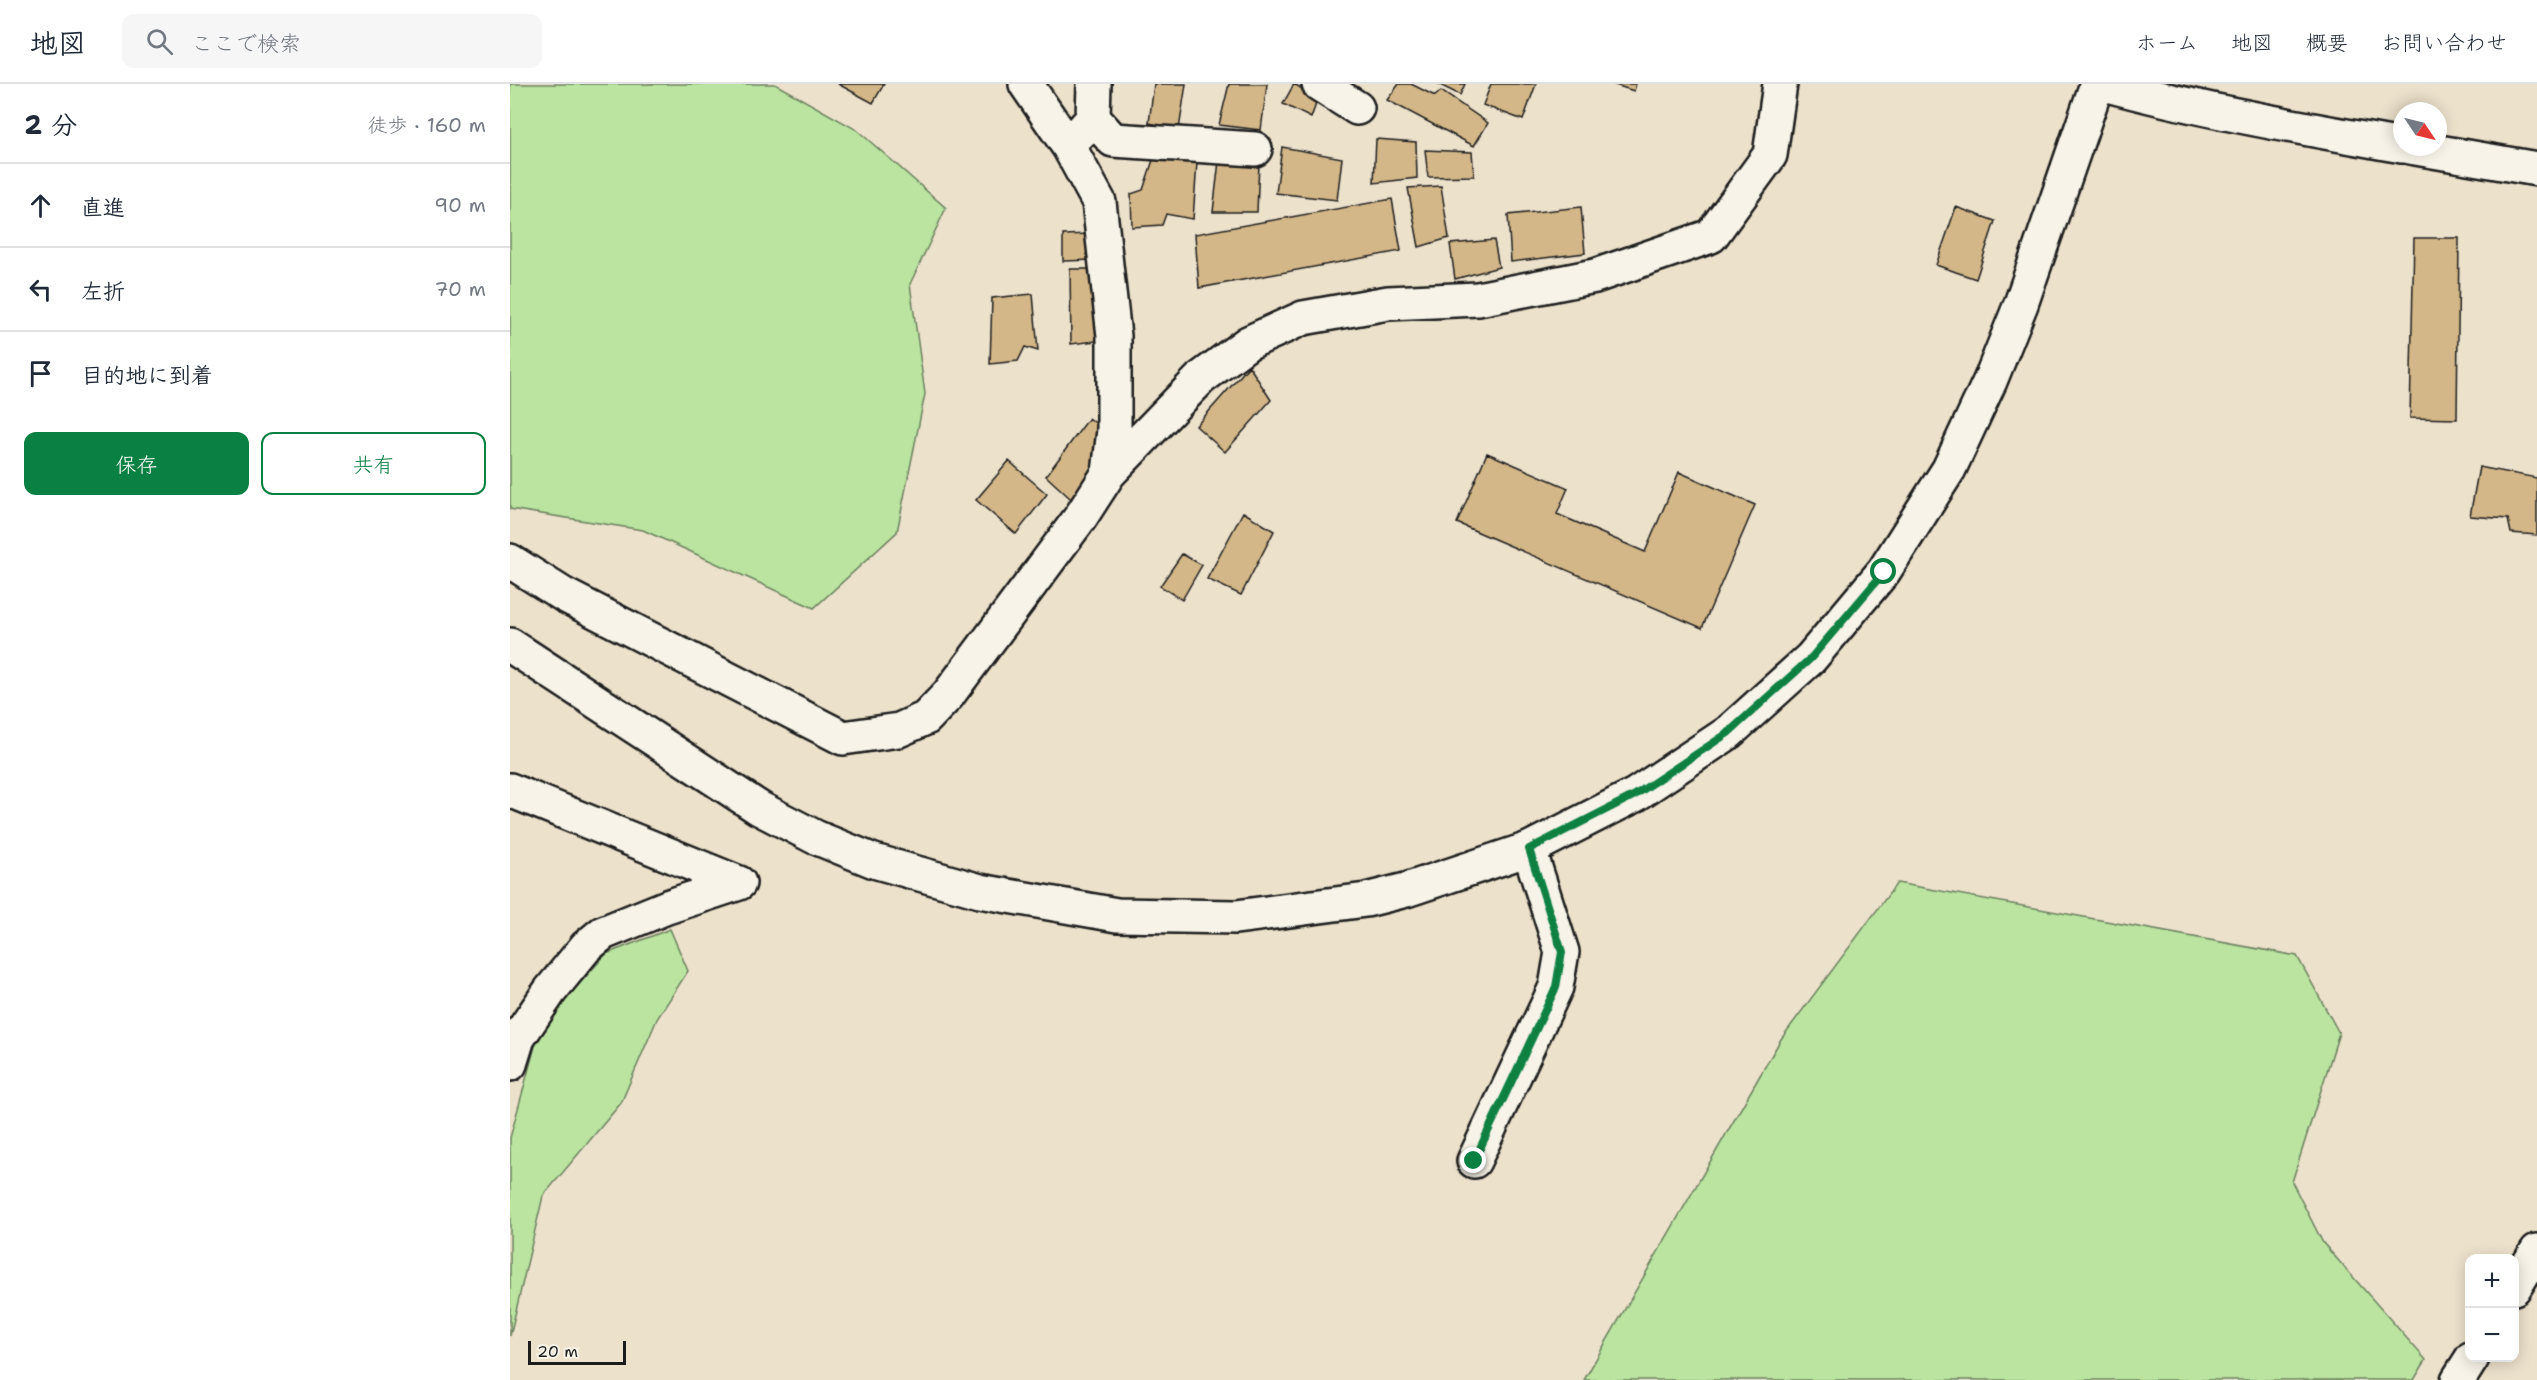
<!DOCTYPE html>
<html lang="ja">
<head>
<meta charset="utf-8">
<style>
	body { margin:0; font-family:"Shantell Sans","Klee One",sans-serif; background:#f6f6f7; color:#1f2937 }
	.controls { position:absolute; right:18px; bottom:18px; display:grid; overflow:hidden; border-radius:12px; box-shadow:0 3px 15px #0003 }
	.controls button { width:54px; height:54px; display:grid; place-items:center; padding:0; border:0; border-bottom:2px solid #e0e1e3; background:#fff; color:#1f2937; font:30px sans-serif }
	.compass { position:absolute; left:1883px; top:18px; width:54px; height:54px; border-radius:50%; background:#fff; box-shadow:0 3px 15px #0003; rotate:125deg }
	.scale { position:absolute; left:18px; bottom:15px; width:98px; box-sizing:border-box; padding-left:6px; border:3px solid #1c1c1c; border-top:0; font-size:16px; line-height:21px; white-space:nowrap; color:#1c1c1c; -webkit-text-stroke:4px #f7f3e8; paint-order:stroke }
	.stop { position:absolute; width:18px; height:18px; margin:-14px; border:4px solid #0b8043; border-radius:50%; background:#fff }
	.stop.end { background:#0b8043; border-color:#fff; box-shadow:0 2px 6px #0008 }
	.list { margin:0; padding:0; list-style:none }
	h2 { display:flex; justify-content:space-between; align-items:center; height:78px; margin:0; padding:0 24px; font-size:26px }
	h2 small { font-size:20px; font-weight:400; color:#747a83 }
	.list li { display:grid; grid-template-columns:39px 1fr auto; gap:18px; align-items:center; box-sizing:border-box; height:84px; padding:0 24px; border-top:2px solid #e0e1e3 }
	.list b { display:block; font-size:22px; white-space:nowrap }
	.list em { font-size:20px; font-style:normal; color:#747a83 }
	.actions { display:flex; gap:12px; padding:18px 24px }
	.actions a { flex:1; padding:14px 0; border:2px solid #0b8043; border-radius:12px; text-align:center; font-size:21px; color:#0b8043 }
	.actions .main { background:#0b8043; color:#fff }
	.icon { flex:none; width:33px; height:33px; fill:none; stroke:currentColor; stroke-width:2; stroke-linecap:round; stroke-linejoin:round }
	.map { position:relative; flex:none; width:2027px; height:1296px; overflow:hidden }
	header { display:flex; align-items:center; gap:36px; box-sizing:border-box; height:84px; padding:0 30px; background:#fff; border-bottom:2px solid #e0e1e3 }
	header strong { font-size:28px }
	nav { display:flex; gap:33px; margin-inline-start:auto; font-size:21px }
	.search { width:420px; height:54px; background:#f6f6f7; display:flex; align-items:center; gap:15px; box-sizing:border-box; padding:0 21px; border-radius:12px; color:#747a83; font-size:22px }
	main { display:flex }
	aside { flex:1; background:#fff }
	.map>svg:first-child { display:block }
</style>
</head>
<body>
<header>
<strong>地図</strong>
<div class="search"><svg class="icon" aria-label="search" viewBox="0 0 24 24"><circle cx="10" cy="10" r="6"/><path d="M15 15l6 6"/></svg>ここで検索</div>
<nav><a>ホーム</a><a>地図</a><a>概要</a><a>お問い合わせ</a></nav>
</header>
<main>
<aside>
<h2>2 分<small>徒歩 · 160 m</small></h2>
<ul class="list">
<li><svg class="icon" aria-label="ahead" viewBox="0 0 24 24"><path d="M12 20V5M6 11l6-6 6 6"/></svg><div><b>直進</b></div><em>90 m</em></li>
<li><svg class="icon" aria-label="left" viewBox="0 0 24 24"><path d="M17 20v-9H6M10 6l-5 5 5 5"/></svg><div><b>左折</b></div><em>70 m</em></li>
<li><svg class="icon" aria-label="arrive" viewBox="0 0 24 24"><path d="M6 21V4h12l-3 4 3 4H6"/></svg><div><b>目的地に到着</b></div></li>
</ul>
<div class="actions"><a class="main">保存</a><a>共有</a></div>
</aside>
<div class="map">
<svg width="2027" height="1296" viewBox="0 0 2027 1296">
	<rect width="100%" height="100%" fill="#ece1cb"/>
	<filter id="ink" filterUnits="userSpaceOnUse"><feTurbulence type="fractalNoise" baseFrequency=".0167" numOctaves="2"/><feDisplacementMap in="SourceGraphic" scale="12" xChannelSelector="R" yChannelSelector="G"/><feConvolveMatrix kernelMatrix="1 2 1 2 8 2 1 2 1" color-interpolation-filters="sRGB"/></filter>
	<g filter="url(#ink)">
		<path fill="#bae4a0" stroke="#6b805e" stroke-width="1.5" d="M 0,0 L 265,0 L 347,46 L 436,124 L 400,200 L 415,310 L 387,448 L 304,524 L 133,446 L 0,425 Z
			M 1387,799 L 1787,872 L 1829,949 L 1782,1098 L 1813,1159 L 1916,1276 L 1904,1296 L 1074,1296 L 1271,955 Z
			M 160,845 L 178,887 L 147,935 L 111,1019 L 33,1112 L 0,1252 L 0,1054 L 30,944 L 96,870 Z"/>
		<path fill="#d3b788" stroke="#1c1c1c" stroke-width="1.5" d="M 328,0 L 374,0 L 363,19 Z
			M 644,0 L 676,0 L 669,45 L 639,39 Z
			M 719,0 L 757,0 L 751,46 L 709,41 Z
			M 784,0 L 808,14 L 801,34 L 773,20 Z
			M 889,0 L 901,0 L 925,12 L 931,7 L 978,39 L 964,62 L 877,16 Z
			M 928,0 L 955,0 L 950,11 Z
			M 981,0 L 1026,0 L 1013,36 L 973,21 Z
			M 1102,0 L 1126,0 L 1124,7 Z
			M 866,55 L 906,58 L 907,94 L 864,99 Z
			M 772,63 L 832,74 L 827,116 L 766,109 Z
			M 915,66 L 962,68 L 964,92 L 918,93 Z
			M 643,76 L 687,78 L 683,135 L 656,130 L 652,141 L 622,143 L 621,110 L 633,106 Z
			M 709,77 L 749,78 L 747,128 L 703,128 Z
			M 931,102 L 939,154 L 909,163 L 898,104 Z
			M 882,115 L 891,167 L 689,204 L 685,150 Z
			M 1071,123 L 1075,169 L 1001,178 L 998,131 Z
			M 1446,123 L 1485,137 L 1466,195 L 1426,181 Z
			M 581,150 L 584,176 L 553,177 L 553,151 Z
			M 1904,154 L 1949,154 L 1947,335 L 1900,334 Z
			M 984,156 L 989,183 L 945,195 L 940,160 Z
			M 560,185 L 588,185 L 594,256 L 561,260 Z
			M 523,210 L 528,267 L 515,263 L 508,277 L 480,280 L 482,214 Z
			M 739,282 L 761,316 L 715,368 L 686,342 Z
			M 579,334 L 598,349 L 584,367 L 591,376 L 561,415 L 536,392 Z
			M 977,369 L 1058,404 L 1047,430 L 1135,468 L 1169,388 L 1245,421 L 1192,544 L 947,439 Z
			M 499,377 L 537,410 L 506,450 L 466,416 Z
			M 1969,383 L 2027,394 L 2027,451 L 2001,449 L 1998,435 L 1960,432 Z
			M 733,428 L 764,447 L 731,511 L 697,495 Z
			M 672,470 L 692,481 L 672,516 L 650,502 Z"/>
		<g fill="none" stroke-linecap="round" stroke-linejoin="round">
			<g stroke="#1c1c1c" stroke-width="38">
				<path id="minor" d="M 516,0 L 559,63 L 589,118 L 604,252 L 604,346 L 599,389
					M 809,0 L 847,24
					M 583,34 L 603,56 L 745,65
					M 569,50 L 583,34 L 584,0
					M 0,477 L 54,511 L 333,654 L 389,646 L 416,634 L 438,611 L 570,434 L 599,389 L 691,294 L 738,259 L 793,234 L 878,219 L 968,215 L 1085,192 L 1201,152 L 1260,71 L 1270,0
					M 0,706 L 229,799
					M 0,980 L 8,954 L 40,907 L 76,863 L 93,849 L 157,823 L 229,799
					M 964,1077 L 1046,903 L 1052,868 L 1019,765"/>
			</g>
			<g stroke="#1c1c1c" stroke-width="38">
				<path id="tertiary" d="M 1594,0 C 1692,27 1792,44 1892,62
					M 1900,63 L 2027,85
					M 0,561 L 249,724 L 305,753 L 364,777 L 470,807 L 607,831 L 726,833 L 856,816 L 896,806 L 1019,765 L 1125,711 L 1218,649 L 1301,574 L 1374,487 L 1439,385 L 1480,297 L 1511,220 L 1587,0
					M 2004,1204 L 2027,1167
					M 1948,1296 L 1962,1274"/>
			</g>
			<use href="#minor" stroke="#f7f3e8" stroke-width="33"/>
			<use href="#tertiary" stroke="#f7f3e8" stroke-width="33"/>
		</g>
	</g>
	<g fill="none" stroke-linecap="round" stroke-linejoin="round" filter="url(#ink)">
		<path stroke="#0b8043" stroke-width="8" d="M 964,1077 L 1046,903 L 1052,868 L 1019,765 L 1125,711 L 1218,649 L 1301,574 L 1374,488"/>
	</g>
</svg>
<div class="controls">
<button>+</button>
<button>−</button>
</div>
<svg class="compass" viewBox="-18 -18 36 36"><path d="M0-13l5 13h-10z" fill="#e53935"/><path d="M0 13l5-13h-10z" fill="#747a83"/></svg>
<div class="scale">20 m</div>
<div class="stop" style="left:1374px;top:488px"></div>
<div class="stop end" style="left:964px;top:1077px"></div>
</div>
</main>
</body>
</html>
